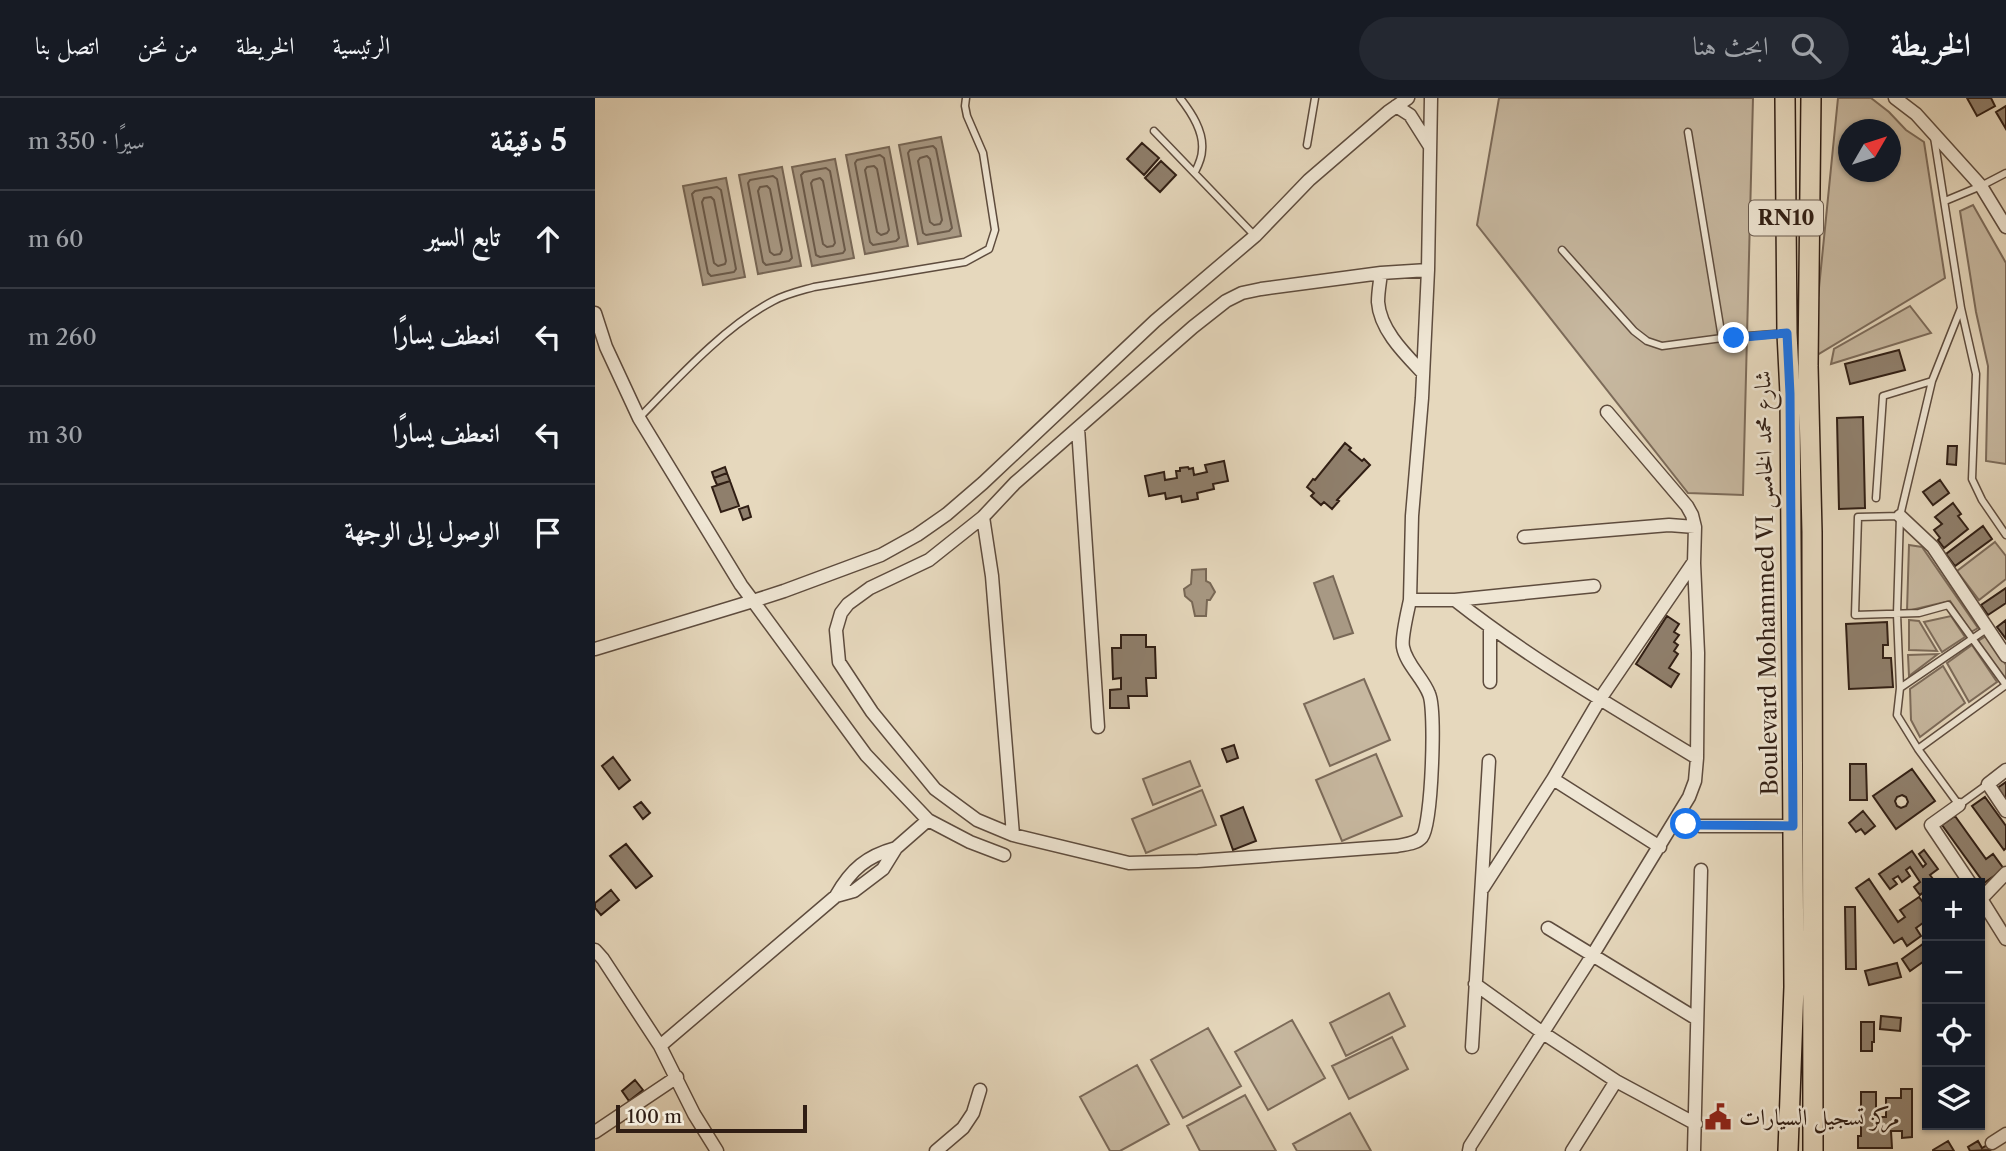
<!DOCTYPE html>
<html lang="ar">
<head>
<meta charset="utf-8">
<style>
	body { margin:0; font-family:"Libre Caslon Text",Amiri,serif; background:#242831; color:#f1f3f6; direction:rtl }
	.controls { position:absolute; right:21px; bottom:21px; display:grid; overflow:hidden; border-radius:0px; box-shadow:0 2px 5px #0004 }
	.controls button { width:63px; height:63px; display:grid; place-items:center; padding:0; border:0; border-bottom:2px solid #363941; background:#171b24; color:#f1f3f6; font:35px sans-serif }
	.compass { position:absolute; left:1243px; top:21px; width:63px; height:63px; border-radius:50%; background:#171b24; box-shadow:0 2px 5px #0004; rotate:51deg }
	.scale { position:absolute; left:21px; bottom:18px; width:191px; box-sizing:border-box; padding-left:7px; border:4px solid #301e14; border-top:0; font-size:19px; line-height:24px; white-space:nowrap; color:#301e14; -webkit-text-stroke:5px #efe6d4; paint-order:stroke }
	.stop { position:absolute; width:21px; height:21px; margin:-16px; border:5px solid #1a73e8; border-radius:50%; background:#fff }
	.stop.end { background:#1a73e8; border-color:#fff; box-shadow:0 2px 7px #0008 }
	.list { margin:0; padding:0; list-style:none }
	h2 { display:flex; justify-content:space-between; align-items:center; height:91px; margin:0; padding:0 28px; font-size:30px }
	h2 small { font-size:23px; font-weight:400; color:#9ea1a6 }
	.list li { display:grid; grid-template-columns:46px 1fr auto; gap:21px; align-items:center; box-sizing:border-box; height:98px; padding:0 28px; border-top:2px solid #363941 }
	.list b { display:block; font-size:26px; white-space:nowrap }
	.list em { font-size:23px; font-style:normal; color:#9ea1a6 }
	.icon { flex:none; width:38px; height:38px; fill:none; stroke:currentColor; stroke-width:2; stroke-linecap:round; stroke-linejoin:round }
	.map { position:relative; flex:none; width:1411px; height:1053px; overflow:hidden; direction:ltr }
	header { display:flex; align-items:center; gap:42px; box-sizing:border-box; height:98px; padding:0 35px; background:#171b24; border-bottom:2px solid #363941 }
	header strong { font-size:33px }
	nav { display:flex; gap:38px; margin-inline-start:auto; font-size:24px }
	.search { width:490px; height:63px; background:#242831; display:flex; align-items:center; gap:18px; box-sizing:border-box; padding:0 24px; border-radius:38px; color:#9ea1a6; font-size:26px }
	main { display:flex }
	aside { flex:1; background:#171b24 }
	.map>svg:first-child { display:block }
</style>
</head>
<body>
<header>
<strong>الخريطة</strong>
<div class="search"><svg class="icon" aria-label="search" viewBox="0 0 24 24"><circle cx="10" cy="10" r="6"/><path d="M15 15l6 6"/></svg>ابحث هنا</div>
<nav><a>الرئيسية</a><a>الخريطة</a><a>من نحن</a><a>اتصل بنا</a></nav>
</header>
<main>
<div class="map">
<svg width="1411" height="1053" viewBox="0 0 1411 1053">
	<rect width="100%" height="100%" fill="#e6d8bd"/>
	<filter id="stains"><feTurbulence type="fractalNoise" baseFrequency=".00286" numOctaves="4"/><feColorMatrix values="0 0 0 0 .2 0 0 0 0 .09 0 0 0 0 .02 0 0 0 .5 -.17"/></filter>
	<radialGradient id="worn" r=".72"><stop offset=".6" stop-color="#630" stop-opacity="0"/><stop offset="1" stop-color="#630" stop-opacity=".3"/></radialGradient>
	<path fill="#c7b8a0" stroke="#7c6b5a" stroke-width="2" fill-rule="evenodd" d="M 904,0 L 1158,0 L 1148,397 L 1093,395 L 882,127 Z
		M 1243,0 L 1276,0 L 1294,14 L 1311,32 L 1329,44 L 1350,180 L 1217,260 ZM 1254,32 L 1296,32 L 1296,74 L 1254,74 Z
		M 1378,107 L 1411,165 L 1411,366 L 1391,363 L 1393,268 L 1381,214 L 1365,113 Z
		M 1315,208 L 1336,235 L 1236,266 L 1239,251 Z
		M 1400,444 L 1411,458 L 1411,481 L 1384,502 L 1362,473 Z
		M 1314,447 L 1327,449 L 1383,530 L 1376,534 L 1355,503 L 1312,513 Z
		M 1356,518 L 1370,539 L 1347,554 L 1329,524 Z
		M 1314,522 L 1324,523 L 1342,553 L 1314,552 Z
		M 1391,538 L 1411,567 L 1411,578 L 1409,580 L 1383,543 Z
		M 1377,547 L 1402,584 L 1374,604 L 1352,565 Z
		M 1343,556 L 1314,578 L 1313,557 Z
		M 1348,568 L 1370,605 L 1325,639 L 1316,622 L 1315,591 Z
		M 769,581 L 795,642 L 735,668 L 709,606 Z
		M 781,656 L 807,718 L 747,743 L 721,682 Z
		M 595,663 L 605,688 L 558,707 L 548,681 Z
		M 607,692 L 621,727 L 551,755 L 537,721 Z
		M 794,895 L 810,928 L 751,958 L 735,925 Z
		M 697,922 L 730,980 L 673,1012 L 640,954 Z
		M 613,930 L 646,988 L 588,1020 L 556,962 Z
		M 797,939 L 813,971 L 754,1001 L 737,968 Z
		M 542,967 L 574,1026 L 525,1053 L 515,1053 L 485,999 Z
		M 650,997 L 681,1053 L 605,1053 L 592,1028 Z
		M 755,1015 L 776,1053 L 702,1053 L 698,1046 Z"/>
	<path fill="#a89984" stroke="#786857" stroke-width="2" d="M 346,39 L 366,138 L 323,146 L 304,47 Z
		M 294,49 L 313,148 L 270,156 L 251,57 Z
		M 240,61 L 259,160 L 217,168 L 197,69 Z
		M 187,69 L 206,168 L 163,176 L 144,77 Z
		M 131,80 L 150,179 L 108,187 L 88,88 Z
		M 611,471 L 611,483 L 615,485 L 620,494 L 615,502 L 612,502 L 611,518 L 600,518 L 597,504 L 590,498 L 589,491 L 596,486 L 597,472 Z
		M 738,478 L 758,535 L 739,541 L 719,485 Z"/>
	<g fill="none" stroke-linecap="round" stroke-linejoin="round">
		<path stroke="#6c5c4c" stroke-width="2" d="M 338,48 L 341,51 L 357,130 L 354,133 L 331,137 L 328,135 L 313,55 L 315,52 Z
			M 285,57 L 289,60 L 304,140 L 301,143 L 278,147 L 275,144 L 260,65 L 262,62 Z
			M 332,58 L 335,61 L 347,122 L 345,126 L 339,127 L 335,124 L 323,63 L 325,60 Z
			M 279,68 L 282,71 L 294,132 L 292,135 L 286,137 L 282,134 L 270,72 L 272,69 Z
			M 231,70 L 235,73 L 250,152 L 248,155 L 225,159 L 221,157 L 206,77 L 209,74 Z
			M 178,78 L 182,81 L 197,160 L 194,163 L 171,167 L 168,164 L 153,85 L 155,82 Z
			M 225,80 L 228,83 L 240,145 L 238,148 L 232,149 L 228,146 L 216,85 L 218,82 Z
			M 172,88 L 175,91 L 187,152 L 185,156 L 179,157 L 175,154 L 163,93 L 165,89 Z
			M 122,89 L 126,92 L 141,171 L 139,174 L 116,178 L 113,175 L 97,96 L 100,93 Z
			M 116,99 L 119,102 L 131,163 L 130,166 L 123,168 L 119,165 L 107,104 L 109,100 Z"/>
	</g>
	<path fill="#8f7f6c" stroke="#301e14" stroke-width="2" fill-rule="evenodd" d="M 1372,0 L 1396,0 L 1400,8 L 1382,18 Z
		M 1411,8 L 1411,31 L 1401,14 Z
		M 547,45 L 564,60 L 549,77 L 532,61 Z
		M 566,63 L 581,77 L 565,94 L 550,80 Z
		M 1304,252 L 1310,272 L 1255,286 L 1250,266 Z
		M 1268,319 L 1270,410 L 1244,411 L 1242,320 Z
		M 750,345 L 756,350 L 754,352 L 767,363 L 769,361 L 775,367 L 742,402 L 744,403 L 737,411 L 729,404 L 726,407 L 716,398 L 719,395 L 712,389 L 718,381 L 720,382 Z
		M 1353,348 L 1362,348 L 1361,367 L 1352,366 Z
		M 629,363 L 633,383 L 618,386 L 619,391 L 602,395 L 603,401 L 587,404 L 586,398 L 571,401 L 570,395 L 554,398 L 550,378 L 569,374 L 570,382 L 582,380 L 581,373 L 585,373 L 585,370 L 593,369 L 594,371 L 598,370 L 599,377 L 612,374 L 610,367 Z
		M 130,369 L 132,375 L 119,380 L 117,374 Z
		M 132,375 L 135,383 L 122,387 L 119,380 Z
		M 1345,382 L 1354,395 L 1338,407 L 1328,394 Z
		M 135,383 L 144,408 L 126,414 L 117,389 Z
		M 1358,405 L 1366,416 L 1363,418 L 1373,431 L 1349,450 L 1343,442 L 1345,440 L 1339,432 L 1347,426 L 1340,419 Z
		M 153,408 L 156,419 L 148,422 L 144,411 Z
		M 1388,428 L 1397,441 L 1360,468 L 1351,456 Z
		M 1411,490 L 1411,505 L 1393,517 L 1386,507 Z
		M 1072,518 L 1084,526 L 1079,534 L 1084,537 L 1079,544 L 1083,547 L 1079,553 L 1083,556 L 1074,570 L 1084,576 L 1076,589 L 1041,566 Z
		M 1411,522 L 1411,541 L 1402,529 Z
		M 1292,524 L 1293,547 L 1288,547 L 1288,560 L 1296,560 L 1298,589 L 1254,591 L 1251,526 Z
		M 526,537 L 551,537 L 551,549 L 560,549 L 561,580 L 551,580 L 552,598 L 533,598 L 534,610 L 515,610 L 515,592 L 526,591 L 526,580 L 518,581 L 517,550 L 526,550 Z
		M 639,647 L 643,660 L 632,664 L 627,651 Z
		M 18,659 L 35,682 L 24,691 L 7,668 Z
		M 1255,666 L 1271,666 L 1272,702 L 1255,702 Z
		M 1317,671 L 1340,703 L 1301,731 L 1278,698 ZM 1307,697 L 1311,699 L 1313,704 L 1311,708 L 1306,710 L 1302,708 L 1300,703 L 1302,699 Z
		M 1411,684 L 1411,705 L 1401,691 Z
		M 1390,699 L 1411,728 L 1411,750 L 1409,752 L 1377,708 Z
		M 46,704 L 55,715 L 48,721 L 39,709 Z
		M 648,709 L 661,743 L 638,752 L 626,718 Z
		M 1268,713 L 1280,728 L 1270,736 L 1266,731 L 1261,734 L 1254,725 Z
		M 1360,718 L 1391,761 L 1398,756 L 1409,771 L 1389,785 L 1347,727 Z
		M 31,746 L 57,778 L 41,790 L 15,758 Z
		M 1329,752 L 1343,771 L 1335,777 L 1341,785 L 1332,785 L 1332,791 L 1325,797 L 1319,789 L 1325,784 L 1315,769 L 1311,772 L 1315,778 L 1307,784 L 1303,778 L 1298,781 L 1302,786 L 1295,791 L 1284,776 L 1317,753 L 1328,769 L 1331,766 L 1324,756 Z
		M 1274,781 L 1303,824 L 1310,819 L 1305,812 L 1324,799 L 1330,807 L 1332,806 L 1328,801 L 1332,798 L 1332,822 L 1321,830 L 1326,838 L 1312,848 L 1307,840 L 1299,845 L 1261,790 Z
		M 16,792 L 24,802 L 6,817 L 0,810 L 0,805 Z
		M 1250,809 L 1260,809 L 1261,871 L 1251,871 Z
		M 1332,843 L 1332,861 L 1315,873 L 1307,861 Z
		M 1302,865 L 1306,879 L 1274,887 L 1270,873 Z
		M 1286,918 L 1306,920 L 1305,933 L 1285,931 Z
		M 1266,924 L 1279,924 L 1279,944 L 1277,944 L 1277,953 L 1266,953 Z
		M 40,982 L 48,992 L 34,1003 L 27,993 Z
		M 1306,991 L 1317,991 L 1317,1039 L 1307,1040 L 1307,1033 L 1296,1033 L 1297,1050 L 1263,1050 L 1263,1038 L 1266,1038 L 1266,994 L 1281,994 L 1281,1019 L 1291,1019 L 1291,1000 L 1306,1000 Z
		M 1353,1043 L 1359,1053 L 1338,1053 L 1338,1052 Z
		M 1383,1043 L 1387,1050 L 1392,1047 L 1395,1052 L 1375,1053 L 1373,1049 Z"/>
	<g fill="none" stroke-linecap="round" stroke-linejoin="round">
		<g stroke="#5e4c3e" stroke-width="9">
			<path id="lane" d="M 585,0 C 596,14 609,33 607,52 C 607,59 603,68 600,74
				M 559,33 L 660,138
				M 1093,34 L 1127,240
				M 1339,39 L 1366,210 L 1381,276 L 1377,381 L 1387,402 L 1411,437
				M 712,47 L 720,0
				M 1350,103 L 1386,88 L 1411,75
				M 967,152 L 1039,233 L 1052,243 L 1067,248 L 1127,240 L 1190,235
				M 1366,210 L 1337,283 L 1305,418 L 1302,516 L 1305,590 L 1302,617 L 1323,651 L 1364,707 L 1393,686
				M 44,320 C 83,280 129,229 178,203 C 191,196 205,193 219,189 L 370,164 L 394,151 L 400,132 L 388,55 L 372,18 L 370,8 L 371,0
				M 1281,400 L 1288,298 L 1337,283
				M 1305,418 L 1263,419 L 1260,517 L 1324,515 L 1353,507 L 1411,587
				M 1305,590 L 1393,530
				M 1323,651 L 1411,587"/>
		</g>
		<g stroke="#5e4c3e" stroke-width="15">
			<path id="street" d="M 836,0 L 833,172 L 827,300 L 817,418 L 815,502 L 860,502 L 999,488
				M 1300,0 L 1321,16 L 1386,88 L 1411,129
				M 801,8 L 815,17 L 834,47
				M 786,175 L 666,191 L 647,195 L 631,203 L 598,229 L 420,385 L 388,419 L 334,462 L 275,490 L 253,506 L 246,515 L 241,532 L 244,564 L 277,614 L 340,691 L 382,722 L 418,737 L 534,765 L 603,763 L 802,748 C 811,746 821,746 827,739 C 837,726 841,611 834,596 C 828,580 811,566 808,549 C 806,540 813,512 815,502
				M 0,215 L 11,249 L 44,320 L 146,487 L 158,503 L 0,551
				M 828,275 C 810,256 785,232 783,204 C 783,194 785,184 786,175 L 833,172
				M 483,330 L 503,629
				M 1305,418 L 1338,449 L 1411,558
				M 388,419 L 397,478 L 418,737
				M 929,439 L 1074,427 L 1100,429
				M 860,502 C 936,562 1020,610 1102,660
				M 895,584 L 895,530
				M 1411,672 L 1393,686 L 1411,713
				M 958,681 L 1065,749
				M 1364,707 L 1336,727 L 1375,785
				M 1080,722 L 1105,728 L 1198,728
				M 409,757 L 375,744 L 333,722 L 271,657 L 158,503 L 189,493 L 286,457 L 322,437 L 352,416 L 388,385 L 560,223 L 660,138 L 714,82 L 793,14 L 813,0
				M 1411,775 L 1386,801 L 1411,841
				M 888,790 L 958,681 L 1005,601 L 1098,465
				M 241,798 L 259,793 L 288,771 L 301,750 L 333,722
				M 953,830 L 1102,921
				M 0,852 L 8,861 L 65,948
				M 880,886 L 948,935 L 1021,983 L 1101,1026
				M 877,949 L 894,663
				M 0,1034 L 82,979
				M 1397,1045 L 1411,1036
				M 122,1053 L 99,1016 L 65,948 L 241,798 C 256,771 272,758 301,750
				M 341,1053 L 368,1030 L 378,1015 L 385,992
				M 874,1053 L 875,1048 L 997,858 L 1094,699 L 1100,683 L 1102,660 L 1103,555 L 1099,465 L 1100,429 L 1097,417 L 1092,408 L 1012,314
				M 977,1053 L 1021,983
				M 1099,1053 L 1106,772"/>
		</g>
		<g stroke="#301e14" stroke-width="22">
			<path id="primary" d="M 1190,0 L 1192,235 L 1195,296 L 1199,889 L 1193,1053
				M 1216,0 L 1213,268 L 1217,434 L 1218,1053"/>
		</g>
		<use href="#lane" stroke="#efe6d4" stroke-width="6"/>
		<use href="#street" stroke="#efe6d4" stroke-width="12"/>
		<use href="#primary" stroke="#e6d8bd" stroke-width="19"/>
	</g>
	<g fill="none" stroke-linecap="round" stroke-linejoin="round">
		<path stroke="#1a73e8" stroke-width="9" d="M 1091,726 L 1105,727 L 1198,728 L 1195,296 L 1192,235 L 1139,240"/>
	</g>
	<defs>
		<g id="civic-bare" transform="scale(2.1)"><path d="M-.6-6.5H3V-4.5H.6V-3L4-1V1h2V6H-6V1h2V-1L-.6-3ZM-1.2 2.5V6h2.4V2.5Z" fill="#8f2418" stroke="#efe6d4" stroke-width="2.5" paint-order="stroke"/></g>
	</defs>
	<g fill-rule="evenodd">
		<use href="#civic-bare" x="1123" y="1019"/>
	</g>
	<g text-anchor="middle" stroke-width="5" stroke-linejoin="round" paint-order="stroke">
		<rect fill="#efe6d4" stroke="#695a4e" stroke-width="2" x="1154" y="102.5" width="74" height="35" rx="5"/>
		<g font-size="21" font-weight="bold" fill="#301e14">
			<text x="1191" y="127">RN10</text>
		</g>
		<g font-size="23" fill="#301e14" stroke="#efe6d4">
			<text transform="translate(1171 485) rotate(-91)" y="8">Boulevard Mohammed VI شارع محمد الخامس</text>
		</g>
		<g font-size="23" fill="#301e14" stroke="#efe6d4" text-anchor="start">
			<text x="1144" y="1027">مركز تسجيل السيارات</text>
		</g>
	</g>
	<rect width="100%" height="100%" filter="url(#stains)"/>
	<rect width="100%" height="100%" fill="url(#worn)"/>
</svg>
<div class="controls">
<button>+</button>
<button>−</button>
<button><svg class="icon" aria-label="locate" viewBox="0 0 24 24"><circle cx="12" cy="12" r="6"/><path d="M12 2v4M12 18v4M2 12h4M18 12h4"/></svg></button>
<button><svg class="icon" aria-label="layers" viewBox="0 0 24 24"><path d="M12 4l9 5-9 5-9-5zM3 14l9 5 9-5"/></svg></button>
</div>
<svg class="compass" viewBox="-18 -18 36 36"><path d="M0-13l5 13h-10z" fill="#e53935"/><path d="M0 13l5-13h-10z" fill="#9ea1a6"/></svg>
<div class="scale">100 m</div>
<div class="stop" style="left:1091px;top:726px"></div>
<div class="stop end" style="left:1139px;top:240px"></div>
</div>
<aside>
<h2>5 دقيقة<small>سيرًا · 350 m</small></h2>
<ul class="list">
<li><svg class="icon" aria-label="ahead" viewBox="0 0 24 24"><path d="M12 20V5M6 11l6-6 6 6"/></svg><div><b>تابع السير</b></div><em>60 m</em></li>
<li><svg class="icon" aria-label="left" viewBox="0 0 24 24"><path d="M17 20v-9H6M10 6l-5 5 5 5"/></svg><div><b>انعطف يسارًا</b></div><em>260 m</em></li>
<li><svg class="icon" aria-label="left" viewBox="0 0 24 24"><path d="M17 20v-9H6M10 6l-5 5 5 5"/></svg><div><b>انعطف يسارًا</b></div><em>30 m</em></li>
<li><svg class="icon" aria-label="arrive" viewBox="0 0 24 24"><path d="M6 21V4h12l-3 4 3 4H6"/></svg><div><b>الوصول إلى الوجهة</b></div></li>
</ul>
</aside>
</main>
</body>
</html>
